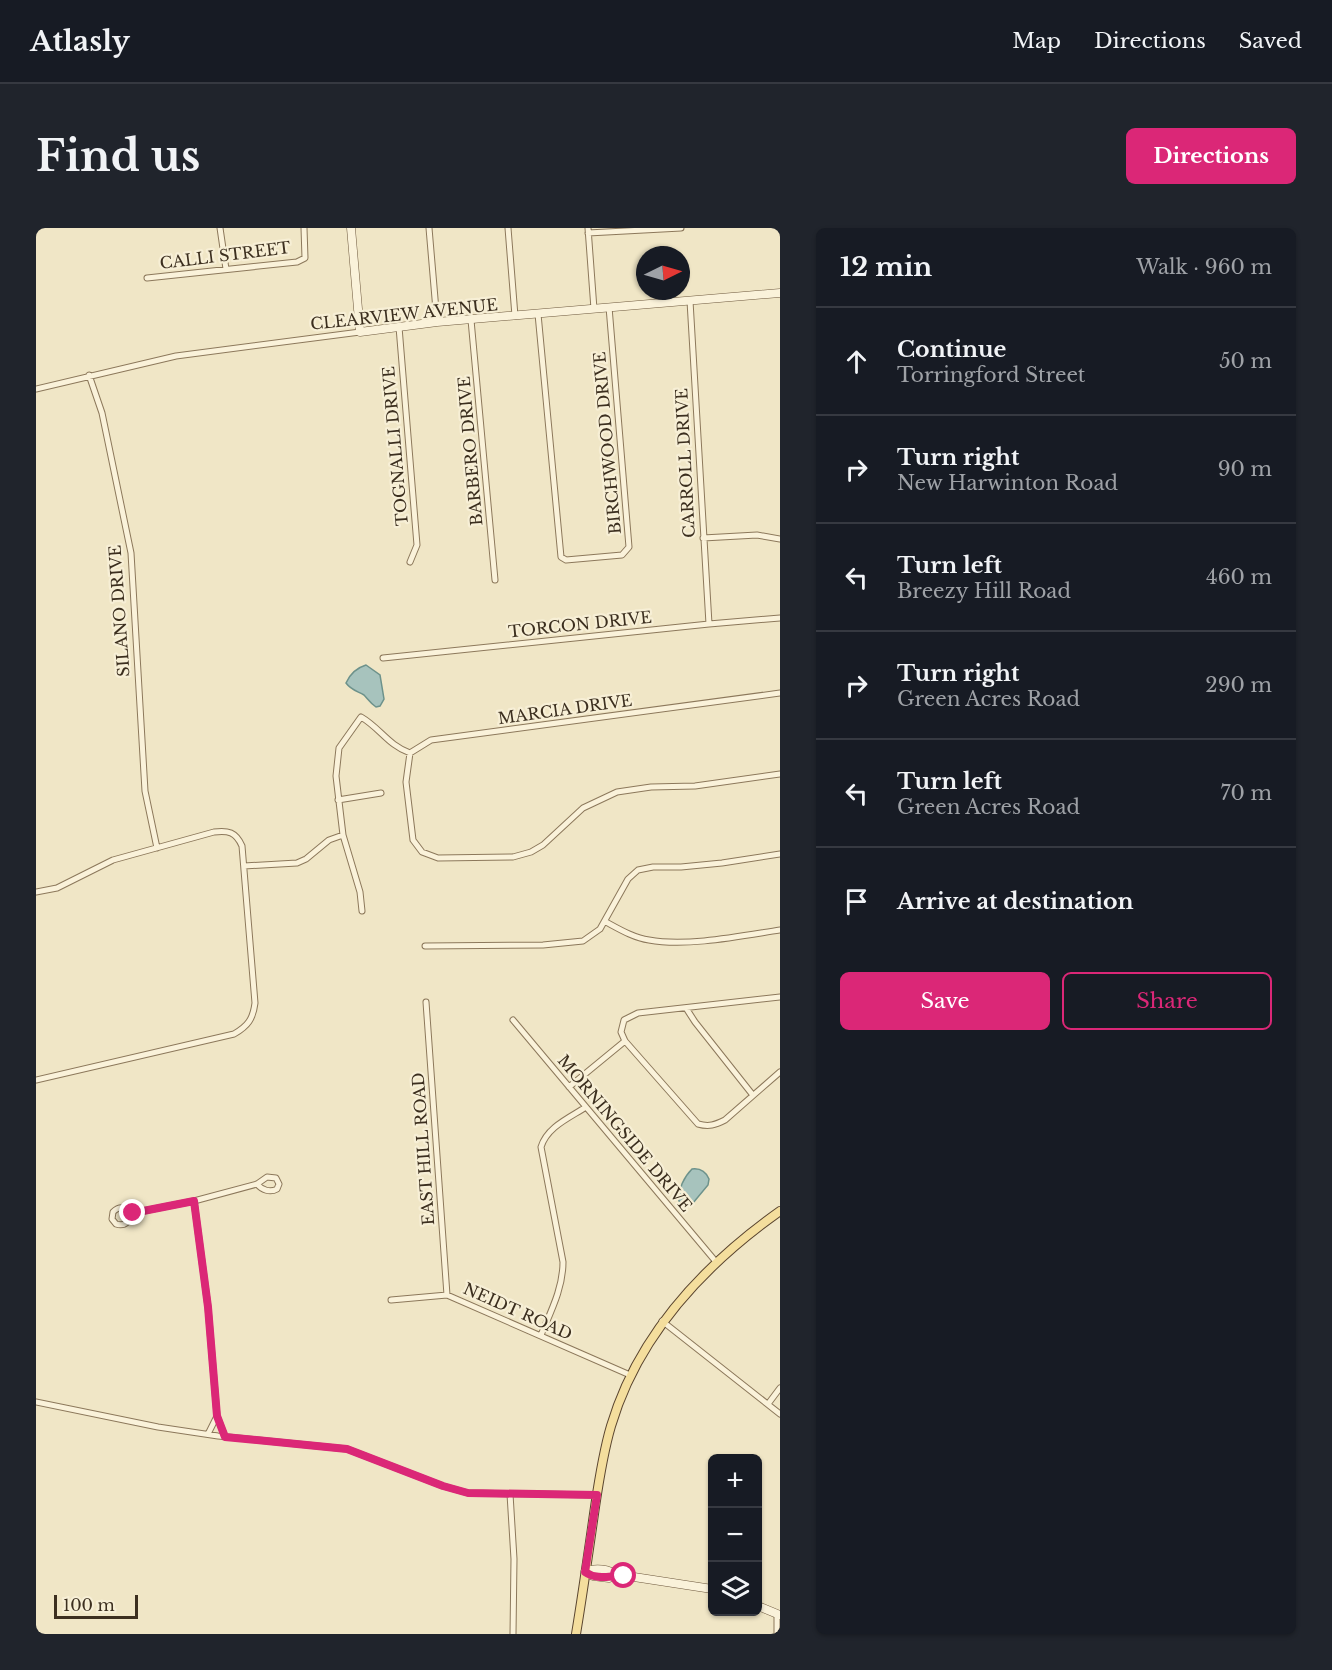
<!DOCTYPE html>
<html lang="en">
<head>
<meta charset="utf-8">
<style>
	body { margin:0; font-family:"Libre Baskerville",serif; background:#20242c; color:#f1f3f6 }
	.controls { position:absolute; right:18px; bottom:18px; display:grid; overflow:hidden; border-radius:9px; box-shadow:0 2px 4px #0004 }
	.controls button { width:54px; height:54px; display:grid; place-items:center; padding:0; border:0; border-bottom:2px solid #363941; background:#171b24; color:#f1f3f6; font:30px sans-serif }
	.compass { position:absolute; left:600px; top:18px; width:54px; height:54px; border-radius:50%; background:#171b24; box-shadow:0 2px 4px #0004; rotate:85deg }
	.scale { position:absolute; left:18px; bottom:15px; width:84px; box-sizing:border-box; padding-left:6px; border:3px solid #3c2f1f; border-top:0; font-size:16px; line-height:21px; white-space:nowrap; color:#3c2f1f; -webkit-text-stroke:4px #f7efd6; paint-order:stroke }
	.stop { position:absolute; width:18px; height:18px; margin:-14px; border:4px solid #db2777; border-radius:50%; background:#fff }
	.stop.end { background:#db2777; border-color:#fff; box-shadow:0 2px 6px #0008 }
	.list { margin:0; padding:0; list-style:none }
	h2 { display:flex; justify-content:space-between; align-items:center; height:78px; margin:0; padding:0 24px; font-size:26px }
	h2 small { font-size:20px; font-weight:400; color:#9ea1a6 }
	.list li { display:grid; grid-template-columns:39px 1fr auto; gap:18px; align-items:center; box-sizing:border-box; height:108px; padding:0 24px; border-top:2px solid #363941 }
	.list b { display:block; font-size:22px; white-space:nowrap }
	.list p { margin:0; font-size:20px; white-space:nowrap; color:#9ea1a6 }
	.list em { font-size:20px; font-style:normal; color:#9ea1a6 }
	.actions { display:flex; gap:12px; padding:18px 24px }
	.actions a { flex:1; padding:14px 0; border:2px solid #db2777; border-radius:9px; text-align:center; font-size:21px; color:#db2777 }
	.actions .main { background:#db2777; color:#fff }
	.icon { flex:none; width:33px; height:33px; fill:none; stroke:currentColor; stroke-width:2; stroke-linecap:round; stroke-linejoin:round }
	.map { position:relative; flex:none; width:744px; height:1406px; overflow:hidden; border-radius:9px }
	header { display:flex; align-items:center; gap:36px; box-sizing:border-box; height:84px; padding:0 30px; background:#171b24; border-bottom:2px solid #363941 }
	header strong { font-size:28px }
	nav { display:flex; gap:33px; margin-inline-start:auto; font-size:21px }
	.intro { display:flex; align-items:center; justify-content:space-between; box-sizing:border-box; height:144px; padding:0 36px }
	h1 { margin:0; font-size:42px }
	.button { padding:15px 27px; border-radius:9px; background:#db2777; color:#fff; font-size:21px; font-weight:700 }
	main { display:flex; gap:36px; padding:0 36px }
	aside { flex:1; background:#171b24; border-radius:9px; box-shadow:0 2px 4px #0004 }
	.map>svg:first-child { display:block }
</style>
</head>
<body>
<header>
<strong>Atlasly</strong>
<nav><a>Map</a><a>Directions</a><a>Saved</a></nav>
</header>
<div class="intro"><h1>Find us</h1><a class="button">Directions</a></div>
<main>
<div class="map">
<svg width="744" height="1406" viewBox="0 0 744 1406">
	<rect width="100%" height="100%" fill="#f0e6c6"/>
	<path fill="#a7c3bd" stroke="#6d928b" stroke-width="1.5" d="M 330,437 L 344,447 L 348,471 L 344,478 L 340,479 C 334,475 332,471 328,467 C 321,463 315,462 310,455 C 314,446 320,440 330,437 Z
		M 656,941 C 664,940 670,944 673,951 L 672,957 L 657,975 L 648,976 L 643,973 C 642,961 648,949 656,941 Z"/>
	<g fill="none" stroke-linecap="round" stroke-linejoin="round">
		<g stroke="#8c785b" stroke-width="7">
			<path id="street" d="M 184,0 L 190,41
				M 393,0 L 401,94
				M 472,0 L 479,88
				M 552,0 L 558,81
				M 552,5 L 645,0
				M 111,50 L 261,34 L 269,30 L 268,0
				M 654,73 L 673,396
				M 502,86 L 525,329 L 530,332 L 586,327 L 593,319 L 573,79
				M 435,92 L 459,352
				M 363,99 L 381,317 L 374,334
				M 53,147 L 66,185 L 95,325 L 109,563 L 121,620
				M 0,161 L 140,128 L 324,104
				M 667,310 L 721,307 L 744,311
				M 347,430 L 673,396 L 744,390
				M 744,465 L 395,512 L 374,525 L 370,554 L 377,612 L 386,624 L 402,630 L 477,629 L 495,624 L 507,617 L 547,580 L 581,564 L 615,559 L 659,558 L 744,546
				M 302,572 L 345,565
				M 208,638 L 261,635 L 270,631 L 293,612 L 307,607
				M 0,664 L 21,660 L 77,632 L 178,604 C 192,602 200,604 206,618 L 219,775 C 217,791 212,798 198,806 L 0,852
				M 326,683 L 324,664 L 307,607 L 300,548 L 303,520 L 325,489 C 344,500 352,517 374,525
				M 570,694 C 583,701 598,710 613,712 C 651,719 705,708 744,702
				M 389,718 L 507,717 L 547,713 L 564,701 L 592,651 L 602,642 L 617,639 L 645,639 L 686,635 L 744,626
				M 744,769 L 602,785 L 588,792 L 585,804 L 589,813 L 662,896 C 673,899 679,897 689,892 L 744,844
				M 390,774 L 411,1067
				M 650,780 L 659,794 L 716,866
				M 477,792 L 681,1035
				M 533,859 L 589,813
				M 158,973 L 172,1079 L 181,1188 L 189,1209
				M 97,985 C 94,993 90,999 80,996 L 76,991 L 77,984 C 84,977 90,979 97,985 L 158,973 L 221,956 L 231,949 L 240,950 L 243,956 L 241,961 C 234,965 226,962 221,956
				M 355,1072 L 411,1067 L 594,1147
				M 626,1093 L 744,1186
				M 505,1107 C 515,1083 527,1060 527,1034 L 505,919 C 511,899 533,890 550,879
				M 0,1174 L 122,1199 L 182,1208 L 311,1221 L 407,1258 L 432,1265 L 561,1267
				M 732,1176 L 744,1160
				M 172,1206 L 180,1190
				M 474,1266 L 478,1331 L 477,1406
				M 741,1406 L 741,1387"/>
		</g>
		<g stroke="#6e593e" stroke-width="9">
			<path id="secondary" d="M 315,0 L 324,104 L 401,94 L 744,65
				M 549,1344 L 557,1348 L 573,1350 L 581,1347 L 598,1349 L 676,1361
				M 549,1344 C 559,1339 573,1341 581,1347
				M 722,1378 L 744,1387"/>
		</g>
		<g stroke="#5a452f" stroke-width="10">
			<path id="primary" d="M 540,1406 C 547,1364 553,1321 559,1279 C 563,1252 567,1225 575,1198 C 602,1107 668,1037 744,983"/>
		</g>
		<use href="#street" stroke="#faf2da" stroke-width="5"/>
		<use href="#secondary" stroke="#faf2da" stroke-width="8"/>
		<use href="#primary" stroke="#f4de9d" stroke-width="8"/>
	</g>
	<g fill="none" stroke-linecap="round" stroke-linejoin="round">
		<path stroke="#db2777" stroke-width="8" d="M 97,985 L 158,973 L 172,1079 L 181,1188 L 189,1209 L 311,1221 L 407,1258 L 432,1265 L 561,1267 L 549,1344 C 562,1353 575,1347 588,1348"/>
	</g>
	<g text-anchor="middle" stroke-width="4.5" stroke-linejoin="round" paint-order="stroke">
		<g font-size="16" fill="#3c2f1f" stroke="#f7efd6">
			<text transform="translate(189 27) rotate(-7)" y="6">CALLI STREET</text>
			<text transform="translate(368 86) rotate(-6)" y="6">CLEARVIEW AVENUE</text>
			<text transform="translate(571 215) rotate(-95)" y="6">BIRCHWOOD DRIVE</text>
			<text transform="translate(359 218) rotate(-95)" y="6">TOGNALLI DRIVE</text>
			<text transform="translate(434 223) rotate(-95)" y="6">BARBERO DRIVE</text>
			<text transform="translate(649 235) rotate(-93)" y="6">CARROLL DRIVE</text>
			<text transform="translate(83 383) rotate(-94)" y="6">SILANO DRIVE</text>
			<text transform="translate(544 396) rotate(-6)" y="6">TORCON DRIVE</text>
			<text transform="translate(529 481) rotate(-8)" y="6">MARCIA DRIVE</text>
			<text transform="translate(589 905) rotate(50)" y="6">MORNINGSIDE DRIVE</text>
			<text transform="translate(387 921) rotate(-94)" y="6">EAST HILL ROAD</text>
			<text transform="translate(482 1083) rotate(24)" y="6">NEIDT ROAD</text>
		</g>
	</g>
</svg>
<div class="controls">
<button>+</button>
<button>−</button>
<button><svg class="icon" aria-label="layers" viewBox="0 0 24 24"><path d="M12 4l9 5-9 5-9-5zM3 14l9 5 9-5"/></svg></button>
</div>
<svg class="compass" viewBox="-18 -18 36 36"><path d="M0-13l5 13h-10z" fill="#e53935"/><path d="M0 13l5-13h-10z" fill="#9ea1a6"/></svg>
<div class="scale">100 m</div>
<div class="stop" style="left:588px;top:1348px"></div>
<div class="stop end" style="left:97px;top:985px"></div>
</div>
<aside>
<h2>12 min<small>Walk · 960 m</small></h2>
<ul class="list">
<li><svg class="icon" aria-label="ahead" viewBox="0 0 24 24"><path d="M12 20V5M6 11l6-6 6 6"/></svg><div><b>Continue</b><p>Torringford Street</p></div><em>50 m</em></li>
<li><svg class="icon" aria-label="right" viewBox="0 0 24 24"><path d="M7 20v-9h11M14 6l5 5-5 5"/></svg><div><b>Turn right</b><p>New Harwinton Road</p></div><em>90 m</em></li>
<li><svg class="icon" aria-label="left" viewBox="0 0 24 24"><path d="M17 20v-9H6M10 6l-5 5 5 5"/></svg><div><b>Turn left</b><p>Breezy Hill Road</p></div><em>460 m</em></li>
<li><svg class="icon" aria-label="right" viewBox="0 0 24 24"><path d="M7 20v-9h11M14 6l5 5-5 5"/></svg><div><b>Turn right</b><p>Green Acres Road</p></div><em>290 m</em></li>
<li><svg class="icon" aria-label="left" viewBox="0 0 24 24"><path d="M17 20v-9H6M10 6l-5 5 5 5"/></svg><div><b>Turn left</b><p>Green Acres Road</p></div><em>70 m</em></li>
<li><svg class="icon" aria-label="arrive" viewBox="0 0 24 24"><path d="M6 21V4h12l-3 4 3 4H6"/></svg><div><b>Arrive at destination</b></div></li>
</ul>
<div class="actions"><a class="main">Save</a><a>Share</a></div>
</aside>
</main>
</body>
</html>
